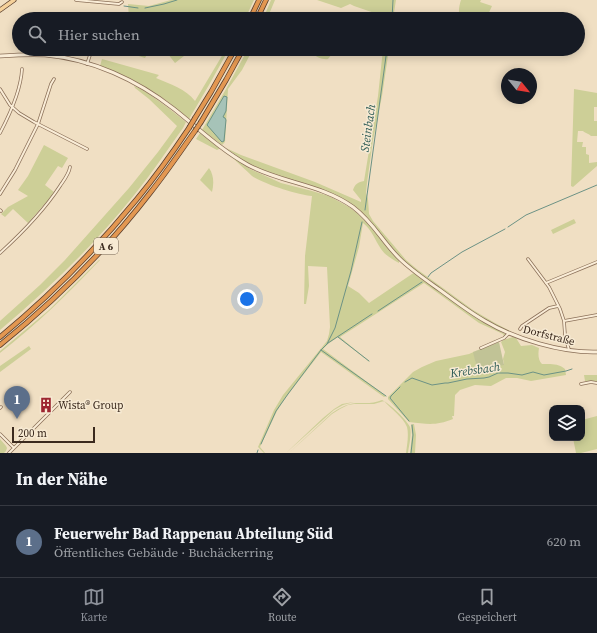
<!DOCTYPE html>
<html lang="de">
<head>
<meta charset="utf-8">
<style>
	body { margin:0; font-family:"Source Serif 4",serif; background:#242831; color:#f1f3f6 }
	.controls { position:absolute; right:12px; bottom:12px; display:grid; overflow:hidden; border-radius:8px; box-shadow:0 2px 10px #0003 }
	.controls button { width:36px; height:36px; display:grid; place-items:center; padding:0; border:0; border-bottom:1px solid #363941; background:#171b24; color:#f1f3f6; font:20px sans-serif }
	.compass { position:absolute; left:501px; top:68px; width:36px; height:36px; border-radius:50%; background:#171b24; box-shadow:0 2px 10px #0003; rotate:120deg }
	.scale { position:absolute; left:12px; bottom:10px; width:83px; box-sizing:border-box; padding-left:4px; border:2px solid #3b2a1e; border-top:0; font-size:11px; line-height:14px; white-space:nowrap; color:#3b2a1e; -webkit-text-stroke:3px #f7ead3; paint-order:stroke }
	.you { position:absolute; left:247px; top:299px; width:14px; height:14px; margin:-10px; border:3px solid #fff; border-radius:50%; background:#1a73e8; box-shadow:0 0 0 6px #1a73e833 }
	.badge { display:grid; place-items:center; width:26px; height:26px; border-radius:50%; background:#8c9099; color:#fff; font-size:13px; font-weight:700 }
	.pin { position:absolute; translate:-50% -33px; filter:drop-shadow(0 1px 2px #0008) }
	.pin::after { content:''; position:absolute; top:21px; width:14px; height:12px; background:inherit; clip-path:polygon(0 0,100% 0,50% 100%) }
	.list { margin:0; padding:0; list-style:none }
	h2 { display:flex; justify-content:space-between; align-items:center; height:52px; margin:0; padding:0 16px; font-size:17px }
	h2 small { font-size:13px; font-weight:400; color:#9ea1a6 }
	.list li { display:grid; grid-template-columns:26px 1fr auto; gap:12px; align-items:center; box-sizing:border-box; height:72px; padding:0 16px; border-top:1px solid #363941 }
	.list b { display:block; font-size:15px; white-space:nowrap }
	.list p { margin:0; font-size:13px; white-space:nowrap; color:#9ea1a6 }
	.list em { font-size:13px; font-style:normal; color:#9ea1a6 }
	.icon { flex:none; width:22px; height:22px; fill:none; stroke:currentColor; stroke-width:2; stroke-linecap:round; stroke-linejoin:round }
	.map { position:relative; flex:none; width:597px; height:453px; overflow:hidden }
	.search { position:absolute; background:#171b24; box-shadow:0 2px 10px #0003; left:12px; right:12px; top:12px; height:44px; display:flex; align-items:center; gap:10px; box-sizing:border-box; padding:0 14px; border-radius:22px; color:#9ea1a6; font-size:15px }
	.sheet { height:124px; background:#171b24 }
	nav { display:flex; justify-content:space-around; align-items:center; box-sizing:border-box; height:56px; border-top:1px solid #363941; background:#171b24; font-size:11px; color:#9ea1a6 }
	nav a { display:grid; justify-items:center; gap:2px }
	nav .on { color:#8c9099 }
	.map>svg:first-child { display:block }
</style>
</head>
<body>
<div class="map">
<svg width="597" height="453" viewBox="0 0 597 453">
	<rect width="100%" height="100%" fill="#f0dfc3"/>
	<path fill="#cdcf97" d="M 171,0 L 254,0 L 245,19 L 129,19 L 128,4 L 149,6 Z
		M 271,0 L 275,0 L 267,19 L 263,19 Z
		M 317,0 L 396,0 L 393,19 L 392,19 L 354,6 L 350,4 L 341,8 Z
		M 461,0 L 481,0 L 480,2 L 492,6 L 486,19 L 460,19 C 458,13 459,6 461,0 Z
		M 126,49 L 150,49 L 145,58 L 126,52 Z
		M 164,49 L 193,49 L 175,63 Z
		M 226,49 L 229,49 L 209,85 L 189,119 L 167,101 L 148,89 L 100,66 L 102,59 L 159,75 L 156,78 C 170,84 186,89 195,101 Z
		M 248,49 L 253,49 L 242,70 L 228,89 L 225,142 L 222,145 L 202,130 L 226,89 Z
		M 313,49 L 328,49 L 332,50 L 332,54 L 328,59 C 323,60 316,57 312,53 Z
		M 383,49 L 389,49 L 382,96 L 373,140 L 367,183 L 366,193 L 368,199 L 369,214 L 373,221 L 406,260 L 418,270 L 447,291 L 473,310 L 495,323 L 510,331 L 512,333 L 488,323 L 468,310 L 411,267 L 398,256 L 365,216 L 340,199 L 263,172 L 245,162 L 226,148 L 241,155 L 315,182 L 361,202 L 361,200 L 353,190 C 355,184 358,182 364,181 L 378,96 Z
		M 134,86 L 145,91 L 167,107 L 186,122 L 183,128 C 167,150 152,173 135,194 C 95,244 49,289 0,330 L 0,321 L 40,285 L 65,260 L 129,188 L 158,152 L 177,126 L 149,99 L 135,88 Z
		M 574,89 L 597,93 L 597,107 L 594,107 L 594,121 L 597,121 L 597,136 L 591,136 C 588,133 585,133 583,131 L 578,131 L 577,142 L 583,142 L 582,147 L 586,147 L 586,154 L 589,155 L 589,163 L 597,162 L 597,166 L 573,187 L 571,186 Z
		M 200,133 L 219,148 L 219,149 L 217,150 L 196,139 Z
		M 44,145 L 68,158 L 62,168 L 58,166 L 45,185 L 54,192 L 49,199 L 28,223 L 13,209 L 5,217 L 1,214 L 8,207 L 28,196 L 18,190 L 28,176 Z
		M 224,151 L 250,169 L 281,183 L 312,191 L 329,196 L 349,207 L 357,213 L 372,228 L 399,261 L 399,263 C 392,259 386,256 381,249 C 375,240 372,230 363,223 L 359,247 L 348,286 L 359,293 L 369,303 L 412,274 L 414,273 L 476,318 L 505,334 L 505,336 L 504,336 L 503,334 L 490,328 L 479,323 L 424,283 L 340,337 L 370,362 L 368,361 L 338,337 L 328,344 L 323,349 L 386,396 L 384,397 L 321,352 L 286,397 L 277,411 L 260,447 L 265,453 L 264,453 L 258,447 L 274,410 L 283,395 L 327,341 L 329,334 L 330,327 L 327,267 L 308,266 L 309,286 L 306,304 L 304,304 L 305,256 L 312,196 C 298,195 264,184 252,176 C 247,171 241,166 236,161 C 233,157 228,155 224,152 Z
		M 209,168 C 214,175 214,184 212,192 L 200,180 Z
		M 574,219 L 576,223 L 553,234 L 551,230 Z
		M 99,260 L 100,260 C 69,293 36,325 0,353 L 0,351 L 49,310 Z
		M 513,337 L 516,338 L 521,346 L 532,345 L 539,348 C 538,354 538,360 542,364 C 550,364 558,363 565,369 L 566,375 L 531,381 L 517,378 L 506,378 L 491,386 L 475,385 L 460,390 L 455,395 L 454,416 L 452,416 L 453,419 C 436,426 427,424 409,422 L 388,399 L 388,397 L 413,372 L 422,367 L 436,361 L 469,354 L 499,341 L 474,352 L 477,369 L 504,364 L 503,359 L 505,352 L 501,342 L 503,340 Z
		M 29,346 L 31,349 L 0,372 L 0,366 Z
		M 584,375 L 597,375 L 597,381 L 585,381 Z
		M 382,400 C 389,403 407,420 410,427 C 412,433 409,446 408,453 L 406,453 C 407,445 409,435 407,427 C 403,417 391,409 384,401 L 374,404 L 354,404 L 348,405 L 340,409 L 332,414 L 289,453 L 332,413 C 339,408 347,404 356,403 C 366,403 373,404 382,400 Z
		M 354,402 L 343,405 L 334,410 L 286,453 L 323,418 L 334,409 L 342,404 Z
		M 597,416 L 597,449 L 581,453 L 576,453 L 573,438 L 582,438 L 582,420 Z
		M 413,424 L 414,424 L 416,435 L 415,453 L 410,453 L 412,435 L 411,425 Z
		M 0,439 L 6,446 L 7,448 L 6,451 L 4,453 L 0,453 Z"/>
	<path fill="#c1c396" d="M 499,342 L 504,365 L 477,369 L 473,352 Z"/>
	<path fill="#a6c3b8" stroke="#6c9285" d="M 224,96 L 227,97 L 226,111 L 223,117 L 225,118 L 226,120 L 224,141 L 222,142 L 221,141 L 207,125 Z"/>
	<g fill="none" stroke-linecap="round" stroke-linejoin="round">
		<path stroke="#6c9285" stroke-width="1" d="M 124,6 L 138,8
			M 145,8 L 164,4 L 177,0
			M 392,19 L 393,0
			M 365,210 L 387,49
			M 508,227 L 526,215 L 597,185
			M 428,277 L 431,273 L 462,252 L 505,229
			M 378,311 L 422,282
			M 338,337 L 369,361
			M 327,344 L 335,328 L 351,271 L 362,222
			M 321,350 L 386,396
			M 405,382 L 412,378 L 432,385 L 445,383 L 448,383 L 467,379 L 484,378 L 489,377 L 498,373 L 508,373 L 522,375 L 533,372 L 544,375 L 566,371 L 572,369
			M 400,387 L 391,396 L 390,398 L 409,421
			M 261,444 L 276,411 L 288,394 L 321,350 L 328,343 L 372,314
			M 257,453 L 258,450
			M 411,453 L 413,435 L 412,425"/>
		<g stroke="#8b7059" stroke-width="3.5">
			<path id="minor" d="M 76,0 L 119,4 L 122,2
				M 87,64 L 92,49
				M 0,89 L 10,105 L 19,113 L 34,122 L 87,149
				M 0,133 C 10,114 21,90 22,69
				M 0,194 L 15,170 L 38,124 L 51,84 L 54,79
				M 0,210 L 1,211
				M 0,253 C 22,233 43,212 60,186 C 64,180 69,174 70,167
				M 528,259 L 549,287 L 560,309 L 564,321 L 565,335 L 569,350
				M 546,283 L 597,262
				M 564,321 L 597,315
				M 520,329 L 522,326 L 549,308 L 558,306
				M 481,348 L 504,338 L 509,333
				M 581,384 L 591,382 L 597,383
				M 0,408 L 1,407
				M 0,434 L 14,448
				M 9,453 L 70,392"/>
		</g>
		<g stroke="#8b7059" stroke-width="4.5">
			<path id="tertiary" d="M 0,56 C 15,55 30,54 45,55 C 92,59 137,80 174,109 C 198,128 221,150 248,165 C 281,183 321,184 353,207 C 373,222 382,241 399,258 C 411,270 426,280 440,290 C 455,301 469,312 485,321 C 515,339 562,353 597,352"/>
		</g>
		<g stroke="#593e2d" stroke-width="5">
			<path id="primary" d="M 0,10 L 14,0"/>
		</g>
		<g stroke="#593e2d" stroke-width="5.5">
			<path id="motorway" d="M 250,19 L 259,0
				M 257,19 L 266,0
				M 195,118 L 211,92 L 235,49
				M 201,122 L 226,80 L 243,49
				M 0,337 C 50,296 96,249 137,199 C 156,176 173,152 189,128
				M 0,345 C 56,300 106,250 150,193 C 166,173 180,152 195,131"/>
		</g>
		<use href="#minor" stroke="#faedd7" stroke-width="2"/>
		<use href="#tertiary" stroke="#faedd7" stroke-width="3"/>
		<use href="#primary" stroke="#f5d19a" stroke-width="3.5"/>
		<use href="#motorway" stroke="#e39751" stroke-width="4"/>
		<g stroke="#593e2d" stroke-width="5.5" stroke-linecap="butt">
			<path id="motorway-bridge" d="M 189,128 L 195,118
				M 195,131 L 201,122"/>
		</g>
		<use href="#motorway-bridge" stroke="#e39751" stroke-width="4"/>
	</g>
	<defs>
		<g id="building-bare" transform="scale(1.2)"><path d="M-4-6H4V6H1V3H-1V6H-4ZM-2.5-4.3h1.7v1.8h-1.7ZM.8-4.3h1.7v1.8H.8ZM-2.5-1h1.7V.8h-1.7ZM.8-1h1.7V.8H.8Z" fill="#9d2630" stroke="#f7ead3" stroke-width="2.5" paint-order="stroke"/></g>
	</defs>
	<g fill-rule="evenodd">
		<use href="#building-bare" x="46" y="405"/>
	</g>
	<g text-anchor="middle" stroke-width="3" stroke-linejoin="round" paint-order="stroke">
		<rect fill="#f7ead3" stroke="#736454" stroke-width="1" x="94" y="238" width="24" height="16" rx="3"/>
		<g font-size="10" font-weight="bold" fill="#3b2a1e">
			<text x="106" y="250">A 6</text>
		</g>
		<g font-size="11" fill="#3b2a1e" stroke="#f7ead3">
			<text transform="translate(549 335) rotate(14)" y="4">Dorfstraße</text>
		</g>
		<g font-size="11" fill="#3b2a1e" stroke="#f7ead3" text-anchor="start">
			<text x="58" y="409">Wista® Group</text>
		</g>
		<g font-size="12" font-style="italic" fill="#2c5b55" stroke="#f7ead3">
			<text transform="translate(368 128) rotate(-82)" y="4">Steinbach</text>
			<text transform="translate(475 370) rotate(-8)" y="4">Krebsbach</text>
		</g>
	</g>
</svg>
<div class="controls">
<button><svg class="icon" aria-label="layers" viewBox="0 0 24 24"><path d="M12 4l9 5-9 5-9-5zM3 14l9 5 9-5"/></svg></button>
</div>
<svg class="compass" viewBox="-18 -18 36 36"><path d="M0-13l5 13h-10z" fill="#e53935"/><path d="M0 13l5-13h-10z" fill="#9ea1a6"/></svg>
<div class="scale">200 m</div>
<div class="you"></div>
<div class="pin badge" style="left:17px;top:419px;background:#5c6f8a">1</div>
<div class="search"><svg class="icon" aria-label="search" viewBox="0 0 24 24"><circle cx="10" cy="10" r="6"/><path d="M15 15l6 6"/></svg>Hier suchen</div>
</div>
<section class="sheet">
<h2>In der Nähe<small></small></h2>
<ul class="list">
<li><span class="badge" style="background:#5c6f8a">1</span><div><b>Feuerwehr Bad Rappenau Abteilung Süd</b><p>Öffentliches Gebäude · Buchäckerring</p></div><em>620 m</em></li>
</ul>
</section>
<nav>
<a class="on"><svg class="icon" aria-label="map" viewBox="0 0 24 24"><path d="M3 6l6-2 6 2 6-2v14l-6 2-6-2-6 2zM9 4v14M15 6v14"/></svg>Karte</a>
<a><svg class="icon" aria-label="directions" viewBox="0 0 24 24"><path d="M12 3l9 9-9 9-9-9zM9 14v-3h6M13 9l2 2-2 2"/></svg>Route</a>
<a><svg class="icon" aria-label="saved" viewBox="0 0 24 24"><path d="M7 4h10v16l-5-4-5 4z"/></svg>Gespeichert</a>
</nav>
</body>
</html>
